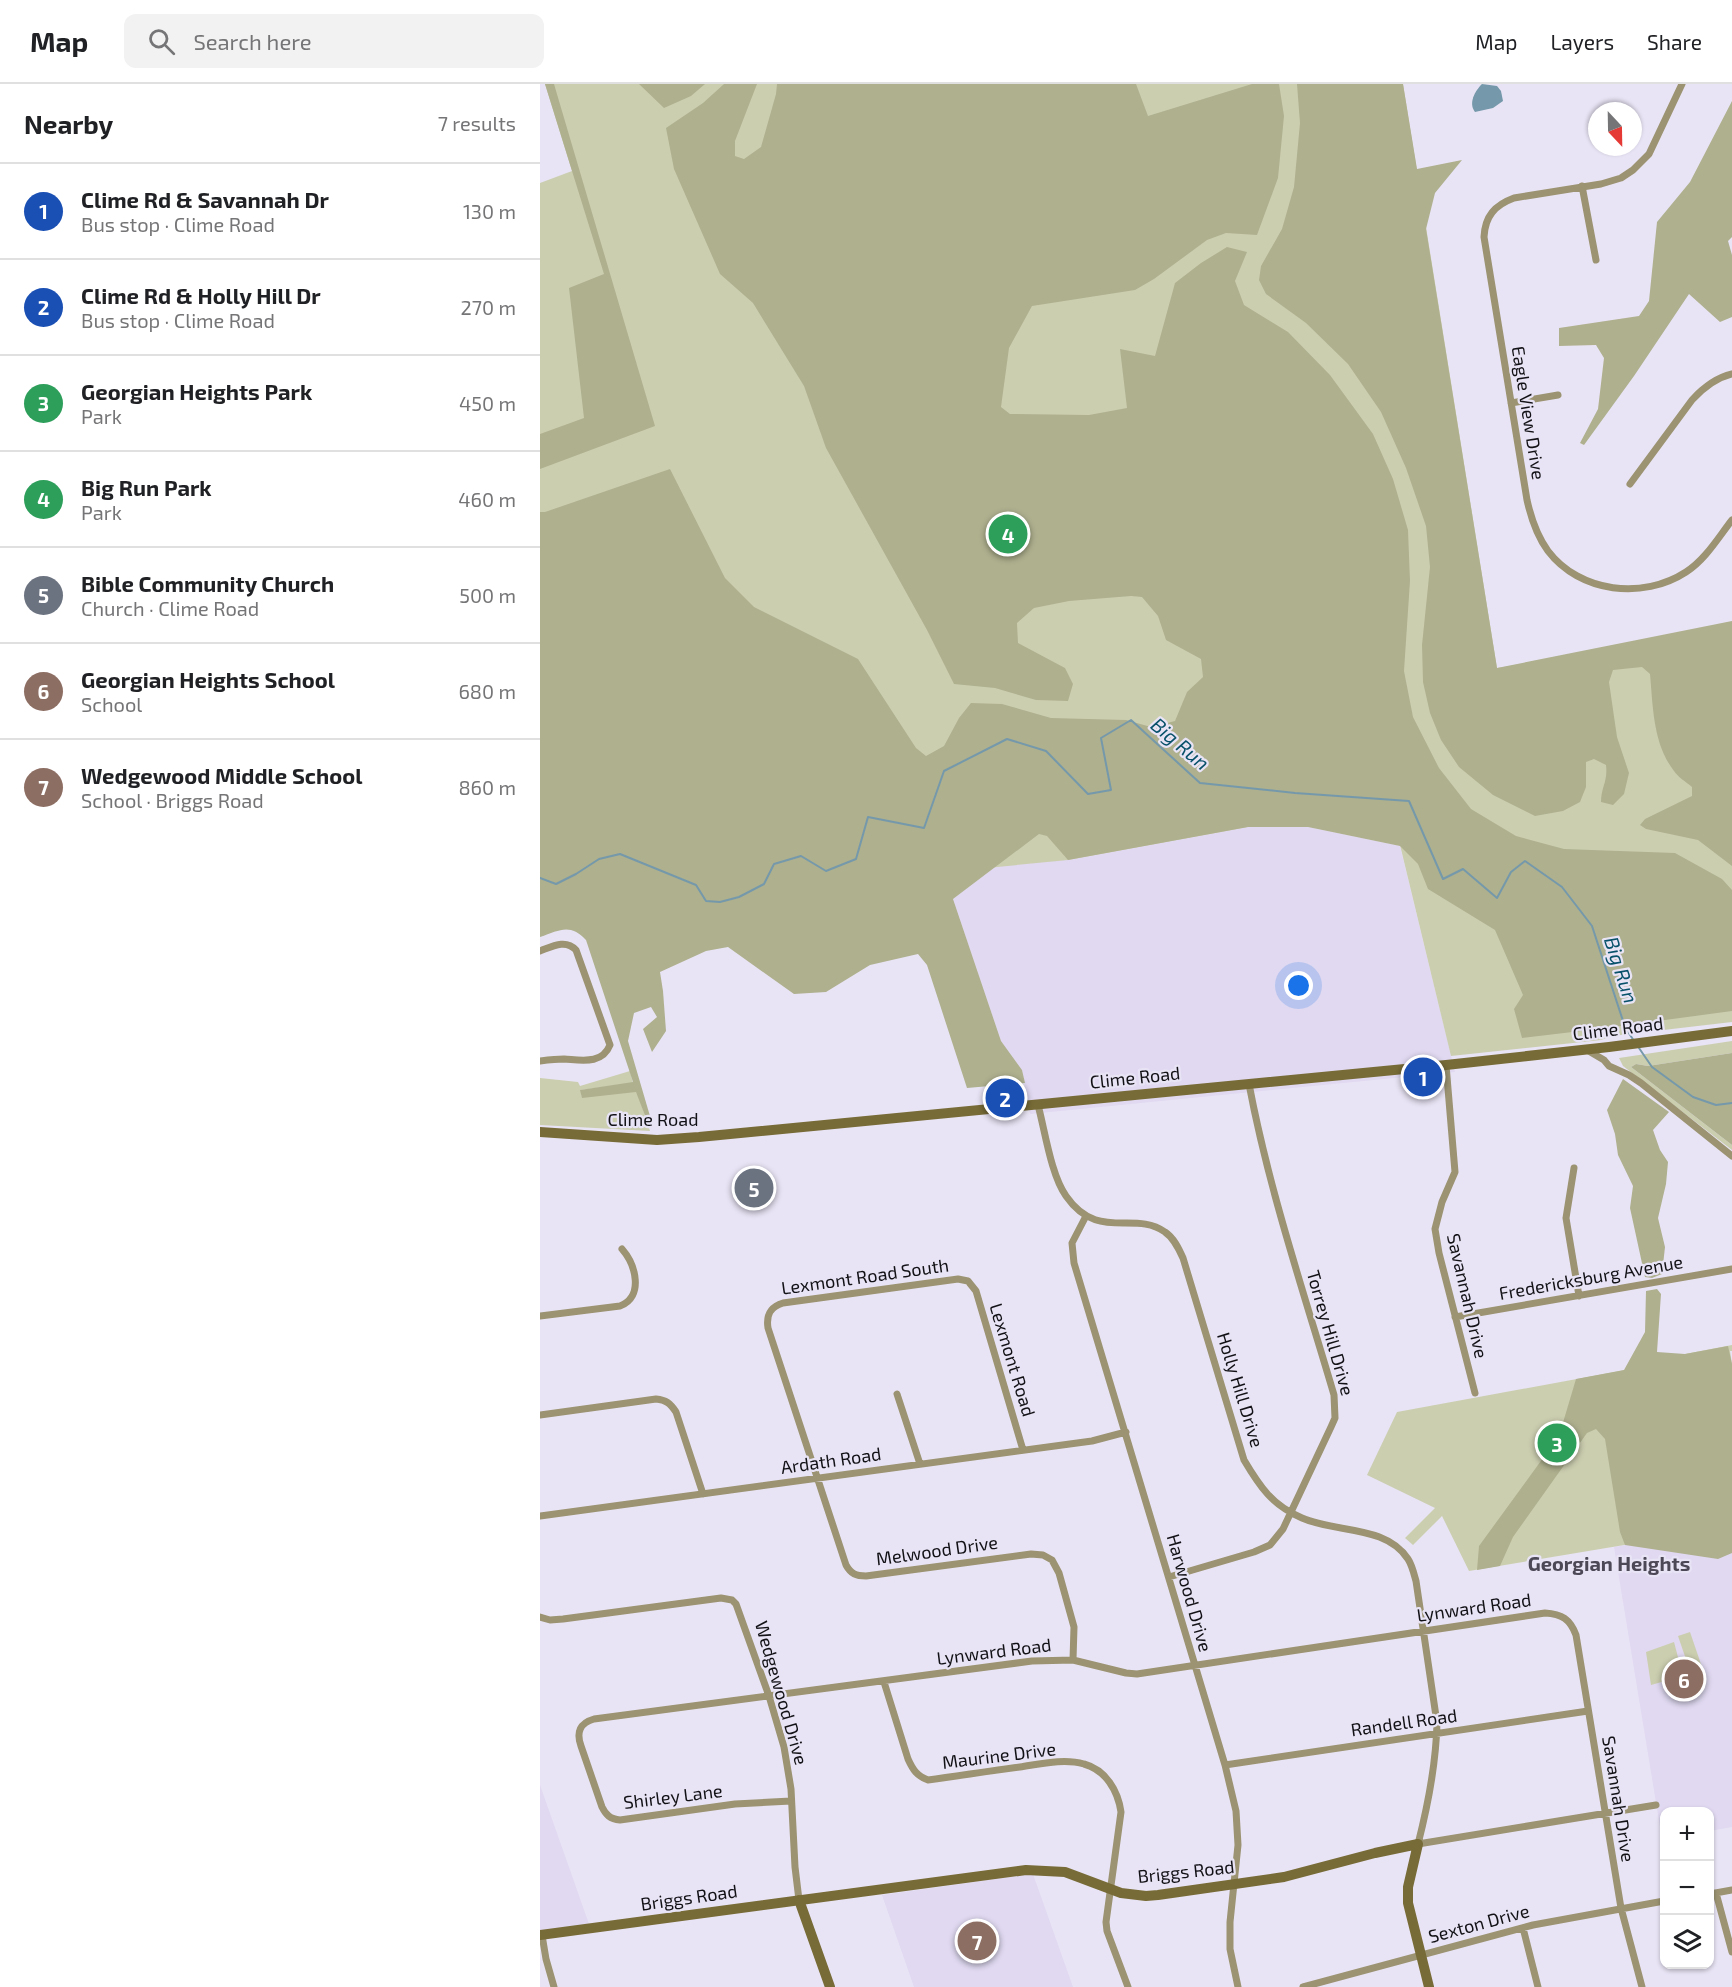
<!DOCTYPE html>
<html lang="en">
<head>
<meta charset="utf-8">
<style>
	body { margin:0; font-family:"Exo 2",sans-serif; background:#f2f2f2; color:#202124 }
	.controls { position:absolute; right:18px; bottom:18px; display:grid; overflow:hidden; border-radius:12px; box-shadow:0 2px 4px #0004 }
	.controls button { width:54px; height:54px; display:grid; place-items:center; padding:0; border:0; border-bottom:2px solid #e0e0e0; background:#fff; color:#202124; font:30px sans-serif }
	.compass { position:absolute; left:1048px; top:18px; width:54px; height:54px; border-radius:50%; background:#fff; box-shadow:0 2px 4px #0004; rotate:158deg }
	.you { position:absolute; left:759px; top:902px; width:21px; height:21px; margin:-15px; border:4px solid #fff; border-radius:50%; background:#1a73e8; box-shadow:0 0 0 9px #1a73e833 }
	.badge { display:grid; place-items:center; width:39px; height:39px; border-radius:50%; background:#7e3cb0; color:#fff; font-size:20px; font-weight:700 }
	.pin { position:absolute; translate:-50% -50%; border:3px solid #fff; box-shadow:0 2px 6px #0006 }
	.list { margin:0; padding:0; list-style:none }
	h2 { display:flex; justify-content:space-between; align-items:center; height:78px; margin:0; padding:0 24px; font-size:26px }
	h2 small { font-size:20px; font-weight:400; color:#757577 }
	.list li { display:grid; grid-template-columns:39px 1fr auto; gap:18px; align-items:center; box-sizing:border-box; height:96px; padding:0 24px; border-top:2px solid #e0e0e0 }
	.list b { display:block; font-size:22px; white-space:nowrap }
	.list p { margin:0; font-size:20px; white-space:nowrap; color:#757577 }
	.list em { font-size:20px; font-style:normal; color:#757577 }
	.icon { flex:none; width:33px; height:33px; fill:none; stroke:currentColor; stroke-width:2; stroke-linecap:round; stroke-linejoin:round }
	.map { position:relative; flex:none; width:1192px; height:1903px; overflow:hidden }
	header { display:flex; align-items:center; gap:36px; box-sizing:border-box; height:84px; padding:0 30px; background:#fff; border-bottom:2px solid #e0e0e0 }
	header strong { font-size:28px }
	nav { display:flex; gap:33px; margin-inline-start:auto; font-size:21px }
	.search { width:420px; height:54px; background:#f2f2f2; display:flex; align-items:center; gap:15px; box-sizing:border-box; padding:0 21px; border-radius:12px; color:#757577; font-size:22px }
	main { display:flex }
	aside { flex:1; background:#fff }
	.map>svg:first-child { display:block }
</style>
</head>
<body>
<header>
<strong>Map</strong>
<div class="search"><svg class="icon" aria-label="search" viewBox="0 0 24 24"><circle cx="10" cy="10" r="6"/><path d="M15 15l6 6"/></svg>Search here</div>
<nav><a>Map</a><a>Layers</a><a>Share</a></nav>
</header>
<main>
<aside>
<h2>Nearby<small>7 results</small></h2>
<ul class="list">
<li><span class="badge" style="background:#1a4fb4">1</span><div><b>Clime Rd &amp; Savannah Dr</b><p>Bus stop · Clime Road</p></div><em>130 m</em></li>
<li><span class="badge" style="background:#1a4fb4">2</span><div><b>Clime Rd &amp; Holly Hill Dr</b><p>Bus stop · Clime Road</p></div><em>270 m</em></li>
<li><span class="badge" style="background:#2e9e5b">3</span><div><b>Georgian Heights Park</b><p>Park</p></div><em>450 m</em></li>
<li><span class="badge" style="background:#2e9e5b">4</span><div><b>Big Run Park</b><p>Park</p></div><em>460 m</em></li>
<li><span class="badge" style="background:#6b7280">5</span><div><b>Bible Community Church</b><p>Church · Clime Road</p></div><em>500 m</em></li>
<li><span class="badge" style="background:#8d6e63">6</span><div><b>Georgian Heights School</b><p>School</p></div><em>680 m</em></li>
<li><span class="badge" style="background:#8d6e63">7</span><div><b>Wedgewood Middle School</b><p>School · Briggs Road</p></div><em>860 m</em></li>
</ul>
</aside>
<div class="map">
<svg width="1192" height="1903" viewBox="0 0 1192 1903">
	<rect width="100%" height="100%" fill="#e9e4f5"/>
	<path fill="#e0d9f1" d="M 708,743 L 768,743 L 860,762 L 915,988 L 490,1030 L 482,986 L 461,957 L 413,815 L 499,750 L 528,776 Z
		M 1192,1443 L 1192,1743 L 1170,1747 L 1170,1728 L 1124,1728 L 1124,1755 L 1122,1755 L 1074,1463 Z
		M 0,1701 L 49,1840 L 0,1847 Z
		M 493,1790 L 533,1903 L 374,1903 L 342,1811 Z"/>
	<path fill="#ccceb0" d="M 5,0 L 863,0 L 957,584 L 1192,550 L 1192,938 L 1072,952 L 1061,956 L 911,972 L 846,703 L 708,743 L 528,776 L 365,792 L 0,721 L 0,99 L 32,87 Z
		M 1192,957 L 1192,969 L 1108,982 L 1096,980 L 1091,983 L 1192,1061 L 1192,1066 L 1083,982 L 1079,974 Z
		M 90,987 L 93,999 L 41,1006 L 42,1013 L 97,1007 L 110,1047 L 0,1041 L 0,994 L 38,998 L 40,1002 Z
		M 1192,1261 L 1192,1267 L 1190,1267 L 1192,1280 L 1192,1443 L 929,1487 L 902,1432 L 873,1461 L 865,1454 L 895,1424 L 827,1391 L 857,1328 L 1145,1275 L 1145,1270 Z
		M 1150,1548 L 1163,1586 L 1151,1590 L 1138,1552 Z
		M 1134,1558 L 1143,1592 L 1111,1601 L 1106,1568 Z"/>
	<path fill="#aeb08e" d="M 5,0 L 14,0 L 115,342 L 0,385 L 0,350 L 44,334 L 29,204 L 64,190 Z
		M 99,0 L 165,0 L 151,12 L 124,24 Z
		M 184,0 L 217,0 L 195,57 L 195,72 L 204,75 L 221,63 L 236,10 L 237,0 L 596,0 L 608,32 L 712,0 L 739,0 L 744,32 L 738,94 L 717,151 L 686,149 L 667,156 L 614,195 L 595,206 L 492,222 L 469,264 L 461,323 L 470,330 L 549,331 L 587,324 L 580,265 L 615,272 L 635,199 L 661,179 L 687,163 L 707,168 L 695,197 L 704,221 L 748,248 L 790,291 L 833,350 L 853,395 L 868,446 L 870,497 L 864,587 L 873,633 L 899,684 L 931,725 L 976,752 L 1024,765 L 1135,769 L 1182,795 L 1192,806 L 1192,927 L 1058,945 L 982,954 L 974,925 L 983,911 L 955,846 L 888,805 L 878,780 L 860,762 L 768,743 L 708,743 L 528,776 L 507,752 L 499,750 L 413,815 L 461,957 L 482,986 L 485,999 L 427,1004 L 387,881 L 378,870 L 330,881 L 286,908 L 254,910 L 188,863 L 166,867 L 120,888 L 123,907 L 126,947 L 112,968 L 103,945 L 117,933 L 111,923 L 94,929 L 88,957 L 112,1039 L 109,1042 L 96,1008 L 42,1014 L 40,1006 L 93,998 L 46,856 C 30,839 20,846 0,853 L 0,428 L 5,428 L 130,385 L 185,494 L 214,523 L 318,575 L 376,664 L 386,672 L 404,662 L 419,634 L 431,619 L 462,620 L 511,634 L 586,636 L 611,643 L 635,637 L 647,608 L 663,593 L 661,575 L 626,556 L 618,532 L 602,513 L 591,512 L 529,517 L 494,524 L 477,539 L 478,559 L 525,584 L 533,600 L 528,617 L 496,616 L 455,604 L 414,600 L 387,546 L 286,364 L 264,302 L 213,219 L 180,190 L 134,85 L 126,44 L 163,19 Z
		M 757,0 L 863,0 L 877,85 L 922,76 L 895,109 L 886,145 L 957,584 L 1192,537 L 1192,782 L 1158,756 L 1106,745 L 1100,741 L 1105,735 L 1152,712 L 1152,703 C 1146,698 1138,693 1134,687 C 1113,660 1113,623 1110,590 L 1102,583 L 1073,586 L 1069,598 L 1077,653 L 1089,689 L 1084,710 L 1073,721 L 1061,718 C 1061,703 1068,698 1066,681 L 1054,675 L 1046,678 L 1046,703 L 1040,718 L 1023,727 L 995,732 L 953,711 L 919,683 L 901,656 L 890,629 L 883,598 L 882,561 L 890,483 L 886,442 L 866,384 L 841,328 L 808,280 L 766,239 L 726,210 L 719,196 L 721,182 L 742,145 L 754,103 L 760,39 Z
		M 1192,17 L 1192,153 L 1188,157 L 1192,171 L 1192,233 L 1180,238 L 1149,210 L 1094,292 L 1044,361 L 1040,359 L 1058,325 L 1064,274 L 1056,261 L 1019,262 L 1019,244 L 1099,232 L 1109,217 L 1117,138 L 1150,98 Z
		M 1192,969 L 1192,1061 L 1091,983 L 1096,980 L 1108,982 Z
		M 1083,995 L 1129,1028 L 1113,1046 L 1120,1066 L 1128,1078 L 1126,1100 L 1118,1134 L 1125,1163 L 1122,1190 L 1112,1194 L 1105,1193 L 1090,1124 L 1093,1102 L 1078,1071 L 1075,1050 L 1067,1026 Z
		M 1117,1205 L 1121,1210 L 1117,1268 L 1145,1270 L 1188,1262 L 1192,1280 L 1192,1469 L 1178,1475 L 1085,1461 L 1080,1448 L 1065,1355 L 1056,1345 L 1047,1349 L 973,1453 L 960,1482 L 937,1486 L 939,1462 L 1019,1352 L 1036,1295 L 1084,1286 L 1105,1248 L 1106,1207 Z"/>
	<path fill="#7599aa" d="M 942,0 L 957,2 L 961,7 L 963,17 L 953,24 L 935,28 C 928,19 935,7 942,0 Z"/>
	<g fill="none" stroke-linecap="round" stroke-linejoin="round">
		<path stroke="#7599aa" stroke-width="2" d="M 0,794 L 16,800 L 36,790 L 59,775 L 80,770 L 156,801 L 166,817 L 180,818 L 199,813 L 224,800 L 234,780 L 261,772 L 286,787 L 316,775 L 328,733 L 384,744 L 404,687 L 467,655 L 506,667 L 548,710 L 571,706 L 561,654 L 591,636 L 660,699 L 755,709 L 869,717 L 903,795 L 923,785 L 957,814 L 971,788 L 985,777 L 1022,803 L 1052,842 L 1085,943 L 1094,957
			M 1099,964 L 1112,983 L 1153,1013 L 1176,1021 L 1192,1019"/>
		<path stroke="#9b9372" stroke-width="7" d="M 1142,0 L 1109,70 L 1093,86 L 1081,94 L 1061,100 L 974,114 C 955,121 945,132 944,153 L 987,416 C 991,434 997,452 1008,467 C 1040,509 1103,516 1146,488 C 1165,476 1178,454 1192,436
			M 1042,102 L 1056,176
			M 971,319 L 1018,311
			M 1090,400 L 1152,316 C 1163,304 1175,294 1192,290
			M 0,867 C 13,862 26,855 36,866 L 70,961 C 62,981 41,976 24,975 C 16,975 8,976 0,977
			M 1047,966 L 1064,976 L 1069,982 L 1089,991 L 1101,999 L 1192,1072
			M 906,981 L 915,1088 L 902,1118 L 895,1145 L 899,1169 L 935,1309
			M 498,1021 C 505,1047 511,1091 526,1112 C 558,1158 594,1126 625,1148 C 634,1154 639,1165 643,1174 L 704,1376 C 720,1403 732,1421 762,1434 C 796,1449 846,1441 868,1475 C 872,1481 874,1490 876,1497 L 897,1639 C 896,1680 888,1721 878,1760 L 1116,1721
			M 1034,1084 L 1026,1134 L 1039,1212
			M 546,1132 L 532,1159 L 534,1179 L 685,1681 L 696,1727 L 698,1761 L 690,1838 L 690,1865 L 698,1903
			M 0,1232 L 80,1222 C 104,1213 96,1181 82,1165
			M 915,1233 L 1192,1185
			M 357,1310 L 380,1380
			M 0,1331 L 116,1315 C 126,1316 130,1319 136,1328 L 163,1410
			M 483,1366 L 436,1207 L 428,1197 L 418,1195 L 243,1219 C 230,1223 226,1231 228,1244 L 306,1481 C 311,1490 316,1492 326,1492 L 491,1470 L 503,1471 L 512,1476 L 519,1489 L 534,1543 L 533,1576
			M 0,1432 L 552,1357 L 586,1348
			M 629,1493 L 714,1468 L 730,1461 L 743,1445 L 791,1343 L 795,1334 L 794,1311 C 764,1209 729,1106 709,1000
			M 0,1533 L 10,1536 L 23,1535 L 181,1514 L 192,1516 L 196,1520 L 229,1612 L 244,1663 L 251,1705 L 255,1783 L 259,1816
			M 344,1598 L 368,1675 C 373,1686 377,1692 388,1696 C 418,1692 449,1687 480,1683 C 500,1680 524,1674 544,1680 C 566,1686 578,1707 581,1728 L 566,1838 L 567,1847 L 588,1903
			M 685,1681 L 1048,1627
			M 251,1717 L 195,1720 L 80,1736 C 70,1735 66,1731 62,1723 L 41,1662 C 36,1648 40,1639 54,1635 L 492,1577 L 533,1576 L 586,1589 L 597,1590 L 1005,1529 C 1022,1530 1030,1535 1036,1551 L 1081,1824 L 1102,1903
			M 1176,1809 L 1192,1868
			M 1170,1810 L 1192,1806
			M 983,1844 L 998,1903
			M 2,1851 L 6,1875 L 14,1903
			M 763,1903 L 993,1841 L 1124,1817"/>
		<path stroke="#776b37" stroke-width="10" d="M 0,1048 L 117,1056 L 159,1053 L 906,981 L 1069,963 L 1192,947
			M 259,1816 L 290,1903
			M 0,1851 L 486,1786 L 525,1788 L 581,1809 L 606,1812 L 618,1811 L 744,1793 L 835,1769 L 878,1760 L 868,1803 L 868,1819 L 889,1903"/>
	</g>
	<g text-anchor="middle" stroke-width="4.5" stroke-linejoin="round" paint-order="stroke">
		<g font-size="18" fill="#121116" stroke="#e9e4f5">
			<text transform="translate(988 329) rotate(81)" y="6">Eagle View Drive</text>
			<text transform="translate(1078 945) rotate(-7)" y="6">Clime Road</text>
			<text transform="translate(595 994) rotate(-6)" y="6">Clime Road</text>
			<text x="113" y="1042">Clime Road</text>
			<text transform="translate(325 1193) rotate(-8)" y="6">Lexmont Road South</text>
			<text transform="translate(1051 1194) rotate(-10)" y="6">Fredericksburg Avenue</text>
			<text transform="translate(927 1212) rotate(77)" y="6">Savannah Drive</text>
			<text transform="translate(790 1249) rotate(74)" y="6">Torrey Hill Drive</text>
			<text transform="translate(472 1276) rotate(73)" y="6">Lexmont Road</text>
			<text transform="translate(700 1306) rotate(73)" y="6">Holly Hill Drive</text>
			<text transform="translate(291 1377) rotate(-8)" y="6">Ardath Road</text>
			<text transform="translate(397 1467) rotate(-8)" y="6">Melwood Drive</text>
			<text transform="translate(649 1509) rotate(74)" y="6">Harwood Drive</text>
			<text transform="translate(934 1524) rotate(-8)" y="6">Lynward Road</text>
			<text transform="translate(454 1568) rotate(-7)" y="6">Lynward Road</text>
			<text transform="translate(241 1609) rotate(74)" y="6">Wedgewood Drive</text>
			<text transform="translate(864 1639) rotate(-8)" y="6">Randell Road</text>
			<text transform="translate(459 1672) rotate(-7)" y="6">Maurine Drive</text>
			<text transform="translate(133 1713) rotate(-7)" y="6">Shirley Lane</text>
			<text transform="translate(1078 1715) rotate(81)" y="6">Savannah Drive</text>
			<text transform="translate(646 1788) rotate(-6)" y="6">Briggs Road</text>
			<text transform="translate(149 1814) rotate(-8)" y="6">Briggs Road</text>
			<text transform="translate(939 1840) rotate(-15)" y="6">Sexton Drive</text>
		</g>
		<g font-size="20" font-style="italic" fill="#08516a" stroke="#e9e4f5">
			<text transform="translate(640 660) rotate(40)" y="7">Big Run</text>
			<text transform="translate(1081 886) rotate(72)" y="7">Big Run</text>
		</g>
		<g font-size="20" font-weight="bold" fill="#4c4856" stroke="#e9e4f5">
			<text x="1069" y="1487">Georgian Heights</text>
		</g>
	</g>
</svg>
<div class="controls">
<button>+</button>
<button>−</button>
<button><svg class="icon" aria-label="layers" viewBox="0 0 24 24"><path d="M12 4l9 5-9 5-9-5zM3 14l9 5 9-5"/></svg></button>
</div>
<svg class="compass" viewBox="-18 -18 36 36"><path d="M0-13l5 13h-10z" fill="#e53935"/><path d="M0 13l5-13h-10z" fill="#757577"/></svg>
<div class="you"></div>
<div class="pin badge" style="left:883px;top:993px;background:#1a4fb4">1</div>
<div class="pin badge" style="left:465px;top:1014px;background:#1a4fb4">2</div>
<div class="pin badge" style="left:1017px;top:1359px;background:#2e9e5b">3</div>
<div class="pin badge" style="left:468px;top:450px;background:#2e9e5b">4</div>
<div class="pin badge" style="left:214px;top:1104px;background:#6b7280">5</div>
<div class="pin badge" style="left:1144px;top:1595px;background:#8d6e63">6</div>
<div class="pin badge" style="left:437px;top:1857px;background:#8d6e63">7</div>
</div>
</main>
</body>
</html>
